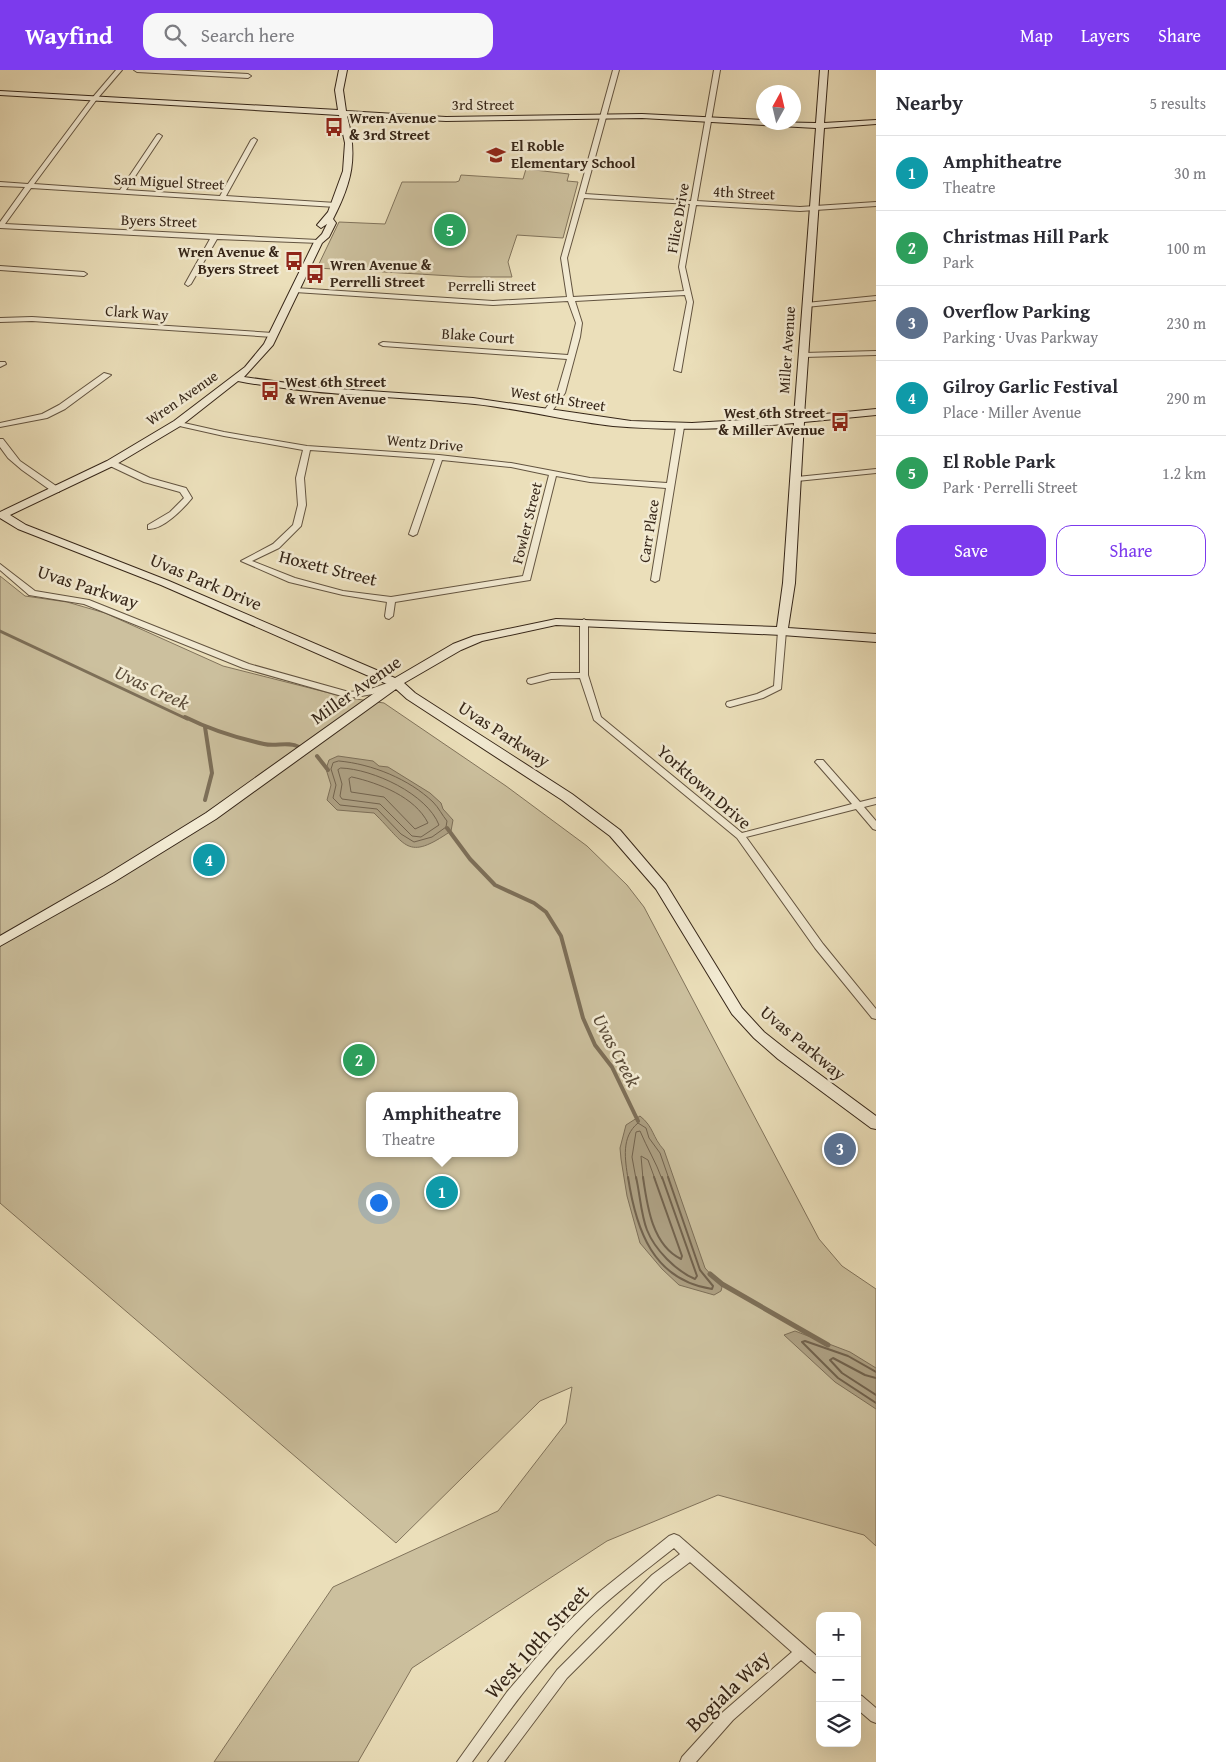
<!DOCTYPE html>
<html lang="en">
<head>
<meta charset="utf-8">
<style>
	body { margin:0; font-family:"Gentium Book Plus",serif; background:#f7f7f7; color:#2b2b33 }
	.controls { position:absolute; right:15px; bottom:15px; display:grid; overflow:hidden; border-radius:10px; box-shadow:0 5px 20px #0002 }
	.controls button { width:45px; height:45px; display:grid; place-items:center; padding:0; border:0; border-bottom:1px solid #e1e1e2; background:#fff; color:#2b2b33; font:25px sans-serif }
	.compass { position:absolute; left:756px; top:15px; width:45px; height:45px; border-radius:50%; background:#fff; box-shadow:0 5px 20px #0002; rotate:8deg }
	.you { position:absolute; left:378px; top:1132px; width:18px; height:18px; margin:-12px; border:4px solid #fff; border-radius:50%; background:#1a73e8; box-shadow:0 0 0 8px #1a73e833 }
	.badge { display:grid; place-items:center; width:32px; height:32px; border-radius:50%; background:#7c3aed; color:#fff; font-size:16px; font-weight:700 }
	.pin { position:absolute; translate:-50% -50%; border:2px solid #fff; box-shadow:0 1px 5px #0006 }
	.popup { position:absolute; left:366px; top:1022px; width:152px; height:65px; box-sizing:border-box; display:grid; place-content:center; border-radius:10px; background:#fff; filter:drop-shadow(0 1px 4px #0005); font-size:16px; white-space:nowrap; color:#7c7c81 }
	.popup b { font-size:19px; color:#2b2b33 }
	.popup::after { content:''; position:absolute; left:50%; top:100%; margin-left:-10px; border:10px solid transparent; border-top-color:#fff }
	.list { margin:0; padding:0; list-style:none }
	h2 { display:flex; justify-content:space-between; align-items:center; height:65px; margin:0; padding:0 20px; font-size:21px }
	h2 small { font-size:16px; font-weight:400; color:#7c7c81 }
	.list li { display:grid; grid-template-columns:32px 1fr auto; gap:15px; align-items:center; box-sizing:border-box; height:75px; padding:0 20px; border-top:1px solid #e1e1e2 }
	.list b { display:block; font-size:19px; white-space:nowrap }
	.list p { margin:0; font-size:16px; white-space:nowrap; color:#7c7c81 }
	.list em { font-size:16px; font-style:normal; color:#7c7c81 }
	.actions { display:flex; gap:10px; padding:15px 20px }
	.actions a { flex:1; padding:11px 0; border:1px solid #7c3aed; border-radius:15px; text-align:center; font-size:18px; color:#7c3aed }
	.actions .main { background:#7c3aed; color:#fff }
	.icon { flex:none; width:28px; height:28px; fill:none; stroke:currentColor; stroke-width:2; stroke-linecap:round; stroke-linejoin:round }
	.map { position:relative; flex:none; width:876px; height:1692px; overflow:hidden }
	header { display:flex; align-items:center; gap:30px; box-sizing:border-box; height:70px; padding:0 25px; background:#7c3aed; color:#fff }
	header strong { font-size:24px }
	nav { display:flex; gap:28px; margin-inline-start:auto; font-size:18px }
	.search { width:350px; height:45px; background:#f7f7f7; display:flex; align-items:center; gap:12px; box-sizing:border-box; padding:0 18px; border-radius:15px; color:#7c7c81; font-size:19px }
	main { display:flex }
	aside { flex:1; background:#fff }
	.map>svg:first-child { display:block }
</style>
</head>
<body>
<header>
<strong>Wayfind</strong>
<div class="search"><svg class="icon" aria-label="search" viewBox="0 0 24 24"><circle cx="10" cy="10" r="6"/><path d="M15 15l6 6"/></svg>Search here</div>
<nav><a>Map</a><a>Layers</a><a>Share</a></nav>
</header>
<main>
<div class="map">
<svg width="876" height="1692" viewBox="0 0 876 1692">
	<rect width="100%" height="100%" fill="#ebdfba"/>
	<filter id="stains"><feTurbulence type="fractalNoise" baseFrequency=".004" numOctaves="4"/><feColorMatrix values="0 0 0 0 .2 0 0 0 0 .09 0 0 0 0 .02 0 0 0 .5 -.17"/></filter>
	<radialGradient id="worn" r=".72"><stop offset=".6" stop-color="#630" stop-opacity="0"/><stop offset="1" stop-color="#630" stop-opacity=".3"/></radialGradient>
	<path fill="#ccc09e" stroke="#81735b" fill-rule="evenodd" d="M 526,99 L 569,104 L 567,111 L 578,112 L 563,168 L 517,165 L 508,192 L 512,207 L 469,207 L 317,198 L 339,152 L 385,154 L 402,112 L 456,112 L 459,111 L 461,105 L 523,109 Z
		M 0,506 L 25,526 L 67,532 L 105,543 L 223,596 L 349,628 L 384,633 L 506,716 L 587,776 L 627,815 L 644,837 L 819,1169 L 842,1196 L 876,1219 L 876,1476 L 864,1465 L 718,1425 L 607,1471 L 412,1598 L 358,1692 L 214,1692 L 333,1517 L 498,1441 L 566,1353 L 572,1317 L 540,1331 L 396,1473 L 0,1133 ZM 370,1026 L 514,1026 L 514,1083 L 370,1083 Z"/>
	<path fill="#ada083" stroke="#7d6f58" d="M 338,686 L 373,691 L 379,696 L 388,697 L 430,723 L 441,733 L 443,739 L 453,750 L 451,761 C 406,792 407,775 374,743 L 337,740 L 327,730 L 331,715 L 326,699 L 329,690 Z
		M 640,1046 C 654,1057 652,1067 664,1080 L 705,1198 L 722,1217 L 721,1221 L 714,1225 L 679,1215 L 662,1199 L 640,1173 L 627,1126 L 621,1089 L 620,1078 L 626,1055 Z
		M 795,1261 L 850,1282 L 876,1298 L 876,1339 L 835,1312 L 784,1265 Z"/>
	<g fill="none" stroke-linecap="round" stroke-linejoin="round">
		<path stroke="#72634e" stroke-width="1" d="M 339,691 C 372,694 409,709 433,732 C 439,738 442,745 447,751 L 446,757 L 432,767 L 414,772 L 401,764 L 377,739 L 340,735 L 333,728 L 336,715 L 331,699 L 333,693 Z
			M 341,698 C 373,699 427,724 439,755 L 421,767 L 412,766 L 380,734 L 342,729 L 340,726 L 342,714 L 338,700 Z
			M 352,707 C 379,713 415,727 428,753 L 415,759 L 384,727 L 351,722 L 349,709 Z
			M 628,1109 C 625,1089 621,1067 638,1053 L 646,1058 L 649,1068 L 660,1083 L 669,1109
			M 636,1109 L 632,1087 L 636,1062 L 640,1061 C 647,1078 656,1092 662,1109
			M 643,1109 L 641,1086 L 648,1090 L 655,1109"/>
		<path stroke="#72634e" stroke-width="2" d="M 628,1107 C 636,1160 653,1210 712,1219 L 713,1216 L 700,1200 L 668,1107
			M 636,1107 C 640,1124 641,1145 647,1160 C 655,1180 676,1201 695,1209 L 697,1206 L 662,1107
			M 643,1107 C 647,1135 652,1175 681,1189 L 682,1186 L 654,1107
			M 876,1302 L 848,1286 L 805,1271 L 802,1272 L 838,1308 L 876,1333
			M 876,1308 L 865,1305 L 833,1288 L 830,1290 L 842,1303 L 876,1325"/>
		<path stroke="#7d6f58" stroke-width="3" d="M 0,561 L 187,649"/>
		<path stroke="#7d6f58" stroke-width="4" d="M 185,647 C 209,659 237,668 264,674 C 276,677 288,671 299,677
			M 205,657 L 212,703 L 205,730
			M 317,686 L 328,700
			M 447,758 L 470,789 L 495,815 L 534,833 L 546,842 L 561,866 L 583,948 L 595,975 L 612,997 L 638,1051"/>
		<path stroke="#7d6f58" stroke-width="5" d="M 710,1204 L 722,1214 L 828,1275"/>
	</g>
	<path fill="#94866c" stroke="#362618" d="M 209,783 L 220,790 L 209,796 L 198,789 Z"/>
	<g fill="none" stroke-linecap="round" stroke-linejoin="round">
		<g stroke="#635440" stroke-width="2">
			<path id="street" d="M 116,0 L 122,0 L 97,29 L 34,114 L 120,120 L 157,65 L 159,64 L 162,66 L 126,120 L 220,126 L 251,70 L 254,68 L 257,70 L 226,126 L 336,133 L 339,135 L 336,137 L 31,118 L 5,154 L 318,170 L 321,172 L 320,173 L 217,169 L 191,214 L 188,216 L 185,214 L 210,169 L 0,158 L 0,152 L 25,117 L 0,116 L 0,112 L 28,114 L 93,27 Z
				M 134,0 L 168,0 L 248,4 L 251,6 L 248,8 L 137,2 Z
				M 613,0 L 619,0 L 585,124 L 691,131 L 714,0 L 720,0 L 697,131 L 800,137 L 876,132 L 876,136 L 800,141 L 696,135 L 685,197 L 693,232 L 681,302 L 674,300 L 687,232 L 685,225 L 575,231 L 582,253 L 580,267 L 565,323 L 550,344 L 547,344 L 543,342 L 557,323 L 567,289 L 383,276 L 379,274 L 383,272 L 568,285 L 576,253 L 568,231 L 493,235 L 295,222 L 292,220 L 295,218 L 493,231 L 567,227 L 561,188 ZM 584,128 L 690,134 L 679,197 L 684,221 L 573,227 L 567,188 Z
				M 0,196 L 84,202 L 87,204 L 84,206 L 0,200 Z
				M 876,226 L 876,230 L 806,237 L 803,235 L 806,233 Z
				M 32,247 L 273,263 L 276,265 L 273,267 L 32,251 L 0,252 L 0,248 Z
				M 876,281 L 876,285 L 804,287 L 800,285 L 804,283 Z
				M 0,292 L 5,292 L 6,294 L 0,297 Z
				M 104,303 L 111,305 L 65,339 L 47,348 L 0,357 L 0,353 L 42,344 L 59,335 Z
				M 175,351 L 224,362 L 307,376 L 439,385 L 511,393 L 590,408 L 667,413 L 676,357 L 677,355 L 683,355 L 684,357 L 659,510 L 655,512 L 651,510 L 666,418 L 590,412 L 556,406 L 530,510 L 395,532 L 393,546 L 389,549 L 386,548 L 385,546 L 387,532 L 343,525 L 289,512 L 241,491 L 273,474 L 293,455 L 298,435 L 296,408 L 303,380 L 224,366 L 175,355 ZM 310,380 L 435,389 L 409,464 L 413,466 L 417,464 L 442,390 L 511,397 L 549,405 L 523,506 L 391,527 L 343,521 L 295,508 L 252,491 L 279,478 L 301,456 L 306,435 L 304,408 Z
				M 0,369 L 3,369 L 20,391 L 59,418 L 59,422 L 53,422 L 22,400 L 8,388 L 0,377 Z
				M 108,391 L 114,391 L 150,408 L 186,418 L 192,428 C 183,439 163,460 148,459 L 148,455 L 170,442 L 184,428 L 180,422 L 144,412 L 108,395 Z
				M 876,399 L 876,403 L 797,411 L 793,409 L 797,407 Z
				M 0,494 L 35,521 L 89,530 L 249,594 L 349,622 L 368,620 L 393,611 L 397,614 L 373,624 L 349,628 L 243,598 L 84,534 L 29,525 L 0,500 Z
				M 584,549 L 588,552 L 588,605 L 601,647 L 742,763 L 852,734 L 817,694 L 815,692 L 817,690 L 823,690 L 860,732 L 876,728 L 876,734 L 864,737 L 876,751 L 876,760 L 873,759 L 856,739 L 746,767 L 823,874 L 876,939 L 876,949 L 872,948 L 815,878 L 737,768 L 594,650 L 580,608 L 551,609 L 531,614 L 528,613 L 527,611 L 528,609 L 551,603 L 580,603 L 580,552 Z
				M 782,558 L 786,561 L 781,619 L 763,628 L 730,637 L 727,636 L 726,634 L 727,632 L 757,624 L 774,616 L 778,561 Z
				M 674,1464 L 679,1466 L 820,1589 L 820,1604 L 815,1602 L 801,1590 L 733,1650 L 696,1692 L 680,1692 L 682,1687 L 723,1642 L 792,1582 L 690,1492 L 662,1513 L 567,1608 L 504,1692 L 488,1692 L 557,1600 L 652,1505 L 680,1484 L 674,1478 C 645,1501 615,1523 588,1549 C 544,1592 508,1642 472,1692 L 457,1692 L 507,1622 L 560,1560 L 598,1523 L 669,1466 Z
				M 857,1624 L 862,1626 L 876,1638 L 876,1653 L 871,1651 L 857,1639 Z"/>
		</g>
		<g stroke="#362618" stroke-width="2">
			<path id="secondary" d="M 339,0 L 347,0 L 343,20 L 346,41 L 446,47 L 642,44 L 764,50 L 764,52 L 816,53 L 820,0 L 828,0 L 824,53 L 876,50 L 876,54 L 824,58 L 804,346 L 876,339 L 876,345 L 804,352 L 795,513 L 788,558 L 876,564 L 876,572 L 782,565 L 556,555 L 482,571 L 461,580 L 404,613 L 415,623 L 572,724 L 620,760 L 666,814 L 742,938 L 764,962 L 788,981 L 876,1046 L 876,1059 L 871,1058 L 778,989 L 754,968 L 732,944 L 656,819 L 610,766 L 562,730 L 407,629 L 396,619 L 216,749 L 114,812 L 0,876 L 0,866 L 104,806 L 206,743 L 387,614 L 161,515 L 18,459 L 0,448 L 0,442 L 107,391 L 174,351 L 245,297 L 264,274 L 314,172 L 322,164 L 327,154 L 321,158 L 317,155 L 328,142 L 343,101 L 345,73 L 339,45 L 0,25 L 0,21 L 338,40 L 335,20 ZM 347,46 L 446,51 L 642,48 L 816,58 L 794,347 L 692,353 L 631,351 L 473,328 L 324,318 L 244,307 L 273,275 L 322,173 L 329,167 L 336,153 L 333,149 C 352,112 358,87 347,46 ZM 238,311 C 317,326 396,326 475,334 C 521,339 566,351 613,356 C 673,361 734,359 794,353 L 783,513 L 777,557 L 556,549 L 474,566 L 453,574 L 395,608 L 169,511 L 26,455 L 10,445 L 115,395 L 182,355 Z"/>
		</g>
		<use href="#street" fill="#f2ead2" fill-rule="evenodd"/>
		<use href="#secondary" fill="#f2ead2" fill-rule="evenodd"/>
	</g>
	<defs>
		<g id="bus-bare" transform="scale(1.5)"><path d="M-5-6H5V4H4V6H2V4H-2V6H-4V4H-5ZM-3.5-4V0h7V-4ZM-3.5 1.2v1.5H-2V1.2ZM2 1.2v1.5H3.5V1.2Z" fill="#8f2418" stroke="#f2ead2" stroke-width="2.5" paint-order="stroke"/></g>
		<g id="school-bare" transform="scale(1.5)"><path d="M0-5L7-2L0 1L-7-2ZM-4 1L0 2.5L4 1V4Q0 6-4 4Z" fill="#8f2418" stroke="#f2ead2" stroke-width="2.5" paint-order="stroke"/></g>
	</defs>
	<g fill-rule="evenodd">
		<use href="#bus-bare" x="334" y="57"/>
		<use href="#school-bare" x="496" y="85"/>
		<use href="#bus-bare" x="294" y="191"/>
		<use href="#bus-bare" x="315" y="204"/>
		<use href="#bus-bare" x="270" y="321"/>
		<use href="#bus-bare" x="840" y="352"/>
	</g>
	<g text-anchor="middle" stroke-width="5" stroke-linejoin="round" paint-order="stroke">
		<g font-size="15" fill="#362618" stroke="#f2ead2">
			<text x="483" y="40">3rd Street</text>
			<text transform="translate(169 112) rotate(3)" y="5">San Miguel Street</text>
			<text transform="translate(744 123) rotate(3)" y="5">4th Street</text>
			<text transform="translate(678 148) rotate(-80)" y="5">Filice Drive</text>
			<text transform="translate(159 151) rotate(2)" y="5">Byers Street</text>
			<text x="492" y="221">Perrelli Street</text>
			<text transform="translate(137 243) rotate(4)" y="5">Clark Way</text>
			<text transform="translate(478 266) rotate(4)" y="5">Blake Court</text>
			<text transform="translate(787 280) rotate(-86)" y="5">Miller Avenue</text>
			<text transform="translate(182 328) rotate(-35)" y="5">Wren Avenue</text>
			<text transform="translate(558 329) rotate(9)" y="5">West 6th Street</text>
			<text transform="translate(425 373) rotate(5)" y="5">Wentz Drive</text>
			<text transform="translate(527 453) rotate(-76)" y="5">Fowler Street</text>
			<text transform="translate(649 461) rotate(-81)" y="5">Carr Place</text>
		</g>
		<g font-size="15" font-weight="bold" fill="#362618" stroke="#f2ead2" text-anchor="start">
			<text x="349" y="53">Wren Avenue<tspan x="349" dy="17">&amp; 3rd Street</tspan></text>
			<text x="511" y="81">El Roble<tspan x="511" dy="17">Elementary School</tspan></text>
			<text x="279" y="187" text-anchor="end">Wren Avenue &amp;<tspan x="279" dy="17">Byers Street</tspan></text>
			<text x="330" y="200">Wren Avenue &amp;<tspan x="330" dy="17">Perrelli Street</tspan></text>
			<text x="285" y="317">West 6th Street<tspan x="285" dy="17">&amp; Wren Avenue</tspan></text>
			<text x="825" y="348" text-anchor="end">West 6th Street<tspan x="825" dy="17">&amp; Miller Avenue</tspan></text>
		</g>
		<g font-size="18" fill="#362618" stroke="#f2ead2">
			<text transform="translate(328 498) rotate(14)" y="6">Hoxett Street</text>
			<text transform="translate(206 512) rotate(23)" y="6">Uvas Park Drive</text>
			<text transform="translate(88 517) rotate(18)" y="6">Uvas Parkway</text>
			<text transform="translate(356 620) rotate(-35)" y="6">Miller Avenue</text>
			<text transform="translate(504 664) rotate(33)" y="6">Uvas Parkway</text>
			<text transform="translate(704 717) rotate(41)" y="6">Yorktown Drive</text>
			<text transform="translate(803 973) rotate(40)" y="6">Uvas Parkway</text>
		</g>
		<g font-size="19" font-style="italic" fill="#5a4b38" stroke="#f2ead2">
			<text transform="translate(152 617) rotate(25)" y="7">Uvas Creek</text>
			<text transform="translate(617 980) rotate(62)" y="7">Uvas Creek</text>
		</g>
		<g font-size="21" fill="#362618" stroke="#f2ead2">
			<text transform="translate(537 1572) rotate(-48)" y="7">West 10th Street</text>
			<text transform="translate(728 1621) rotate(-44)" y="7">Bogiala Way</text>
		</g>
	</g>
	<rect width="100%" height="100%" filter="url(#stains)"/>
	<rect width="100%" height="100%" fill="url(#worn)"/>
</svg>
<div class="controls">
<button>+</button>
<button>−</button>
<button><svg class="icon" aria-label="layers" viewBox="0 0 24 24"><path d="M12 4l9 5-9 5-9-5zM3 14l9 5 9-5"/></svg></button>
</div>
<svg class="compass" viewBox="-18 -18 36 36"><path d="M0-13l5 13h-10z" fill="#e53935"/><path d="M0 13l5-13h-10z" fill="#7c7c81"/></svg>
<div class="you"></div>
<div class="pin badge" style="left:442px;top:1122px;background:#0f9aa8">1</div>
<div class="popup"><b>Amphitheatre</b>Theatre</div>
<div class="pin badge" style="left:359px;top:990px;background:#2e9e5b">2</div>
<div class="pin badge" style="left:840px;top:1079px;background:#5c6f8a">3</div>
<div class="pin badge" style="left:209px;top:790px;background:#0f9aa8">4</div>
<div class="pin badge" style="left:450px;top:160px;background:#2e9e5b">5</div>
</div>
<aside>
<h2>Nearby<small>5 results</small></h2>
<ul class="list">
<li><span class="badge" style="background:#0f9aa8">1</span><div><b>Amphitheatre</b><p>Theatre</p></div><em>30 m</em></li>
<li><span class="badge" style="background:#2e9e5b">2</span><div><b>Christmas Hill Park</b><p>Park</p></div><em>100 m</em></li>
<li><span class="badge" style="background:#5c6f8a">3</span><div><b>Overflow Parking</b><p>Parking · Uvas Parkway</p></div><em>230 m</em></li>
<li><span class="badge" style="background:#0f9aa8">4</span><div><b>Gilroy Garlic Festival</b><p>Place · Miller Avenue</p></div><em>290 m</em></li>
<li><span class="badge" style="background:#2e9e5b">5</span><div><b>El Roble Park</b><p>Park · Perrelli Street</p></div><em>1.2 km</em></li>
</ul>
<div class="actions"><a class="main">Save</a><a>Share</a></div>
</aside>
</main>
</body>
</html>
